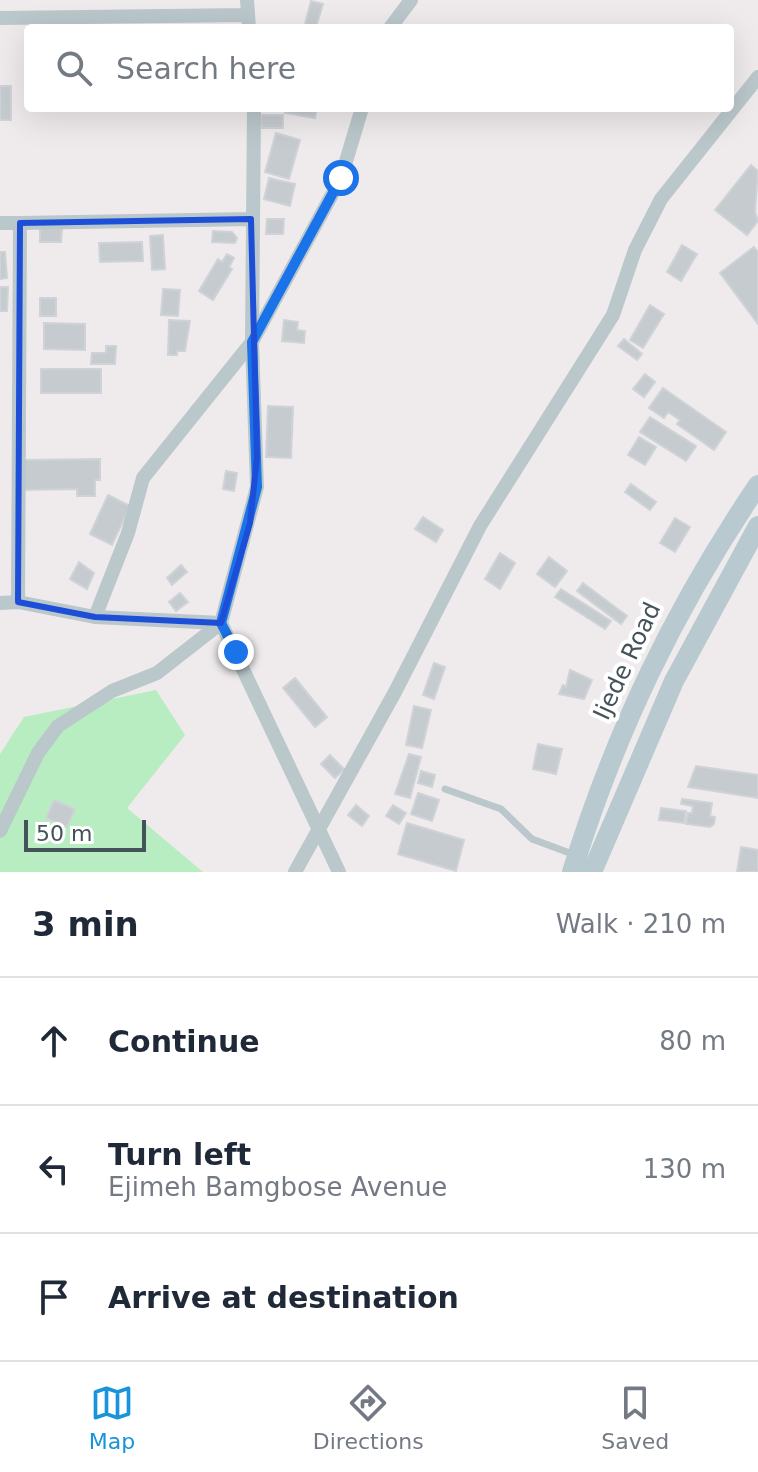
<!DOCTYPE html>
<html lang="en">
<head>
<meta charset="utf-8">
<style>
	body { margin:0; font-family:"DejaVu Sans",sans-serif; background:#f2f2f3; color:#1f2937 }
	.scale { position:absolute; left:24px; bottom:20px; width:122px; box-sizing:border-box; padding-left:8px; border:4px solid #445359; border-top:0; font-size:22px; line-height:28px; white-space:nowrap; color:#445359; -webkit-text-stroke:6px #fff; paint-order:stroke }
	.stop { position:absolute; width:24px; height:24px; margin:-18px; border:6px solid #1a73e8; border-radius:50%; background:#fff }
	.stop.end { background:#1a73e8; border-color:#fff; box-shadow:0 2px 8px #0008 }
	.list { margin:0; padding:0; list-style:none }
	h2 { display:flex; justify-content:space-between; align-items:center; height:104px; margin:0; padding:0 32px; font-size:34px }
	h2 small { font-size:26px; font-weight:400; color:#747a83 }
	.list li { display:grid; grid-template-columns:52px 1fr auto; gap:24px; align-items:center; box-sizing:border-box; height:128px; padding:0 32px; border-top:2px solid #e0e1e3 }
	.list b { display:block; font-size:30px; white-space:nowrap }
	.list p { margin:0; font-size:26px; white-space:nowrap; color:#747a83 }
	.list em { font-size:26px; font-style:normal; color:#747a83 }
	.icon { flex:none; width:44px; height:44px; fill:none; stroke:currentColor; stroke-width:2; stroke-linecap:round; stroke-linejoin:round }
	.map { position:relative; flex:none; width:758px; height:872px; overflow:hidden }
	.search { position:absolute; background:#fff; box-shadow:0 8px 32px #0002; left:24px; right:24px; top:24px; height:88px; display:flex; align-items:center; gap:20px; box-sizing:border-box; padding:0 28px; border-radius:8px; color:#747a83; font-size:30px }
	.sheet { height:488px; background:#fff }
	nav { display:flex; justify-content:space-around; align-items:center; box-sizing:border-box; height:112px; border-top:2px solid #e0e1e3; background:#fff; font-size:22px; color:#747a83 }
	nav a { display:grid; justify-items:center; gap:4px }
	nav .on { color:#1994db }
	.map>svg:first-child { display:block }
</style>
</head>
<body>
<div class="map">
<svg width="758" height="872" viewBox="0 0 758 872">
	<rect width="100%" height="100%" fill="#efebec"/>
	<path fill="#b8edc2" d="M 156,690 L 185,735 L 127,808 L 203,872 L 0,872 L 0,754 L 24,717 Z"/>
	<path fill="#c5cbcf" stroke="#cfd3d7" stroke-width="2" d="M 311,1 L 323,4 L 316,27 L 305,24 Z
		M 0,86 L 11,86 L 11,120 L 0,120 Z
		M 286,108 L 317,108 L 315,118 L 285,113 Z
		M 261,115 L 283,115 L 283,128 L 261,128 Z
		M 276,133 L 300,140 L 289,179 L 265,172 Z
		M 751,165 L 758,171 L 755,212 L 758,221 L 747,235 L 715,210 Z
		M 269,178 L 295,184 L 290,206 L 264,199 Z
		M 267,219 L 284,219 L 283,234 L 266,234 Z
		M 40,228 L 62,229 L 61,242 L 40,242 Z
		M 213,231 L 232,232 L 237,238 L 235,243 L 212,242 Z
		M 163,235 L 165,269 L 152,270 L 150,236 Z
		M 142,242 L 143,261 L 100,262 L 99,243 Z
		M 682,245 L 697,254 L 681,281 L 667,272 Z
		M 754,247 L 758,252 L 758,324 L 720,273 Z
		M 0,252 L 5,252 L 7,278 L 0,279 Z
		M 227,254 L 234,258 L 229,267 L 232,269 L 213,300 L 199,291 L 218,259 L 222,262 Z
		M 0,287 L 8,287 L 7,311 L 0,311 Z
		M 163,289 L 180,290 L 178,316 L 161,315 Z
		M 40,298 L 56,298 L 56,316 L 40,316 Z
		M 650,305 L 664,314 L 643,348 L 630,340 Z
		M 169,320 L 190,321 L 185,351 L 177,351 L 177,355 L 168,355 Z
		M 284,320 L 298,322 L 297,330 L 305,331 L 304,343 L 282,341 Z
		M 44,323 L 85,324 L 85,350 L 44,349 Z
		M 624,339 L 642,354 L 637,360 L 618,346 Z
		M 106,346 L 116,346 L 115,364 L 91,364 L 92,353 L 106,353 Z
		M 41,369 L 101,369 L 101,393 L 41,393 Z
		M 645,374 L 655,382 L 644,397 L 633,389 Z
		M 663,388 L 726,432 L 714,450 L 677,424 L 680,420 L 668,412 L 664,418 L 649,408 Z
		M 268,406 L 293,407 L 291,458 L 266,457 Z
		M 650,417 L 696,446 L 686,461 L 640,432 Z
		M 639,437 L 656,447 L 645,465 L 628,455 Z
		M 100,459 L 100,480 L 95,480 L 95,496 L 77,496 L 77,489 L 23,490 L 22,460 Z
		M 226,471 L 237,473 L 234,491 L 223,489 Z
		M 631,484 L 656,502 L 650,510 L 625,492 Z
		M 108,495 L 130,506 L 112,545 L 90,534 Z
		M 423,517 L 443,530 L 436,542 L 415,529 Z
		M 675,518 L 690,527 L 675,552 L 660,543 Z
		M 500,553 L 515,563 L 500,589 L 485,579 Z
		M 549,557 L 567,571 L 555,587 L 537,574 Z
		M 79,562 L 94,573 L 87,589 L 70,579 Z
		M 181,565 L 187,572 L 172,585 L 167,578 Z
		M 583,583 L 627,616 L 621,624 L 577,591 Z
		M 561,589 L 611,621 L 605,629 L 555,597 Z
		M 180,593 L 188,602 L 176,611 L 169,602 Z
		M 434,663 L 445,667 L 434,699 L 423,695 Z
		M 570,670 L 592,680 L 584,699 L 559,694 L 563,685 L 566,687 Z
		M 295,678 L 327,717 L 315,727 L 283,688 Z
		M 414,706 L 431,710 L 422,748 L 406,745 Z
		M 538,744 L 562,749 L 556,774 L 533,769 Z
		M 409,754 L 421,757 L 410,798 L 395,794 Z
		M 330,755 L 344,769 L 335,778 L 321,764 Z
		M 696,766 L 758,775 L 758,798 L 688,787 Z
		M 421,771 L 435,775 L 432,787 L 418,783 Z
		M 418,793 L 439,800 L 432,821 L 411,814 Z
		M 682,799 L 712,803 L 710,816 L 715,817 L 714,824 L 710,827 L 686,824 L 688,813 L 692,813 L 693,806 L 681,804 Z
		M 54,800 L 75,809 L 67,827 L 46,818 Z
		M 356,805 L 369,816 L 362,826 L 348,815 Z
		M 393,805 L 406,813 L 399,824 L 386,816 Z
		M 661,808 L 686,811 L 684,823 L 659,820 Z
		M 407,823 L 464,840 L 456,871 L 398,854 Z
		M 741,847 L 758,850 L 758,872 L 737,872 Z"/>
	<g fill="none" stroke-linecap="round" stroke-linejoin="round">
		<path stroke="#bac7cb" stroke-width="7" d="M 445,789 L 501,809 L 532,839 L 575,855"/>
		<path stroke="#bac7cb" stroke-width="14" d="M 247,0 L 249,28
			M 0,18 L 247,15
			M 390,28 L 411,0
			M 254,108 L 252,342 L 257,487 L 221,623 L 339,872
			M 0,223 L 20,223 L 18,602
			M 20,223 L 251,219
			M 0,603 L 18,602 L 95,617 L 221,623
			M 95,617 L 128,533 L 143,478 L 252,342 L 341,178 L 362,108
			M 0,831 L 38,753 L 58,726 L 112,691 L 157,673 L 221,623
			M 295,872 L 395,692 L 480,526 L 613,315 L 635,250 L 661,199 L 758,77"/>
		<path stroke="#b9c9d0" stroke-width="20" d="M 572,872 C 616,730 675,608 758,485
			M 592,872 L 674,681 L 758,526"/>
	</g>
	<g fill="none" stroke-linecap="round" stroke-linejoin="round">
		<path stroke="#1a73e8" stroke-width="10" d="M 236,652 L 221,623 L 257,487 L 252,342 L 341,178"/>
	</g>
	<path fill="none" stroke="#1d4ed8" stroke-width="6" stroke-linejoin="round" d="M 251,219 L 257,457 L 250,523 L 221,623 L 95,617 L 18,602 L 20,223 Z"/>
	<g text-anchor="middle" stroke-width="8" stroke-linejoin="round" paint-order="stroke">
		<g font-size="24" fill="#445359" stroke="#fff">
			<text transform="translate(627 661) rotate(-65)" y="8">Ijede Road</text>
		</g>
	</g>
</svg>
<div class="scale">50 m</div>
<div class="stop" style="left:341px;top:178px"></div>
<div class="stop end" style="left:236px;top:652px"></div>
<div class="search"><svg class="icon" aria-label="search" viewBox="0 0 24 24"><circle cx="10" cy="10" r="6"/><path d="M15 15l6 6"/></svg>Search here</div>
</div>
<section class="sheet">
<h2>3 min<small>Walk · 210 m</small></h2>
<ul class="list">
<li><svg class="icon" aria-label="ahead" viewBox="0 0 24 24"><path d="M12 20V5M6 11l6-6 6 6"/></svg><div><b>Continue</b></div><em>80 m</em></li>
<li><svg class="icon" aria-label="left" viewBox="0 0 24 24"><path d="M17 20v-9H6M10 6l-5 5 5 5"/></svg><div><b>Turn left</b><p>Ejimeh Bamgbose Avenue</p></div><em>130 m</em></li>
<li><svg class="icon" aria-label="arrive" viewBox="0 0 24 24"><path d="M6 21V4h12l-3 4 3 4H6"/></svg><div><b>Arrive at destination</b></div></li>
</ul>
</section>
<nav>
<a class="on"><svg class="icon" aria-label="map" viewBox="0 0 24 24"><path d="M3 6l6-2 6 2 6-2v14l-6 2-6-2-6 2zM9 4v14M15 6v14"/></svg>Map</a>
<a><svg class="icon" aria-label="directions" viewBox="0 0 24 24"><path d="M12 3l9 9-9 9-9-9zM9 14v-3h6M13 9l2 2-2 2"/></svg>Directions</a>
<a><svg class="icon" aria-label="saved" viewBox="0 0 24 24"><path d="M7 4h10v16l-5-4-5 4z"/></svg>Saved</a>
</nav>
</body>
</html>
